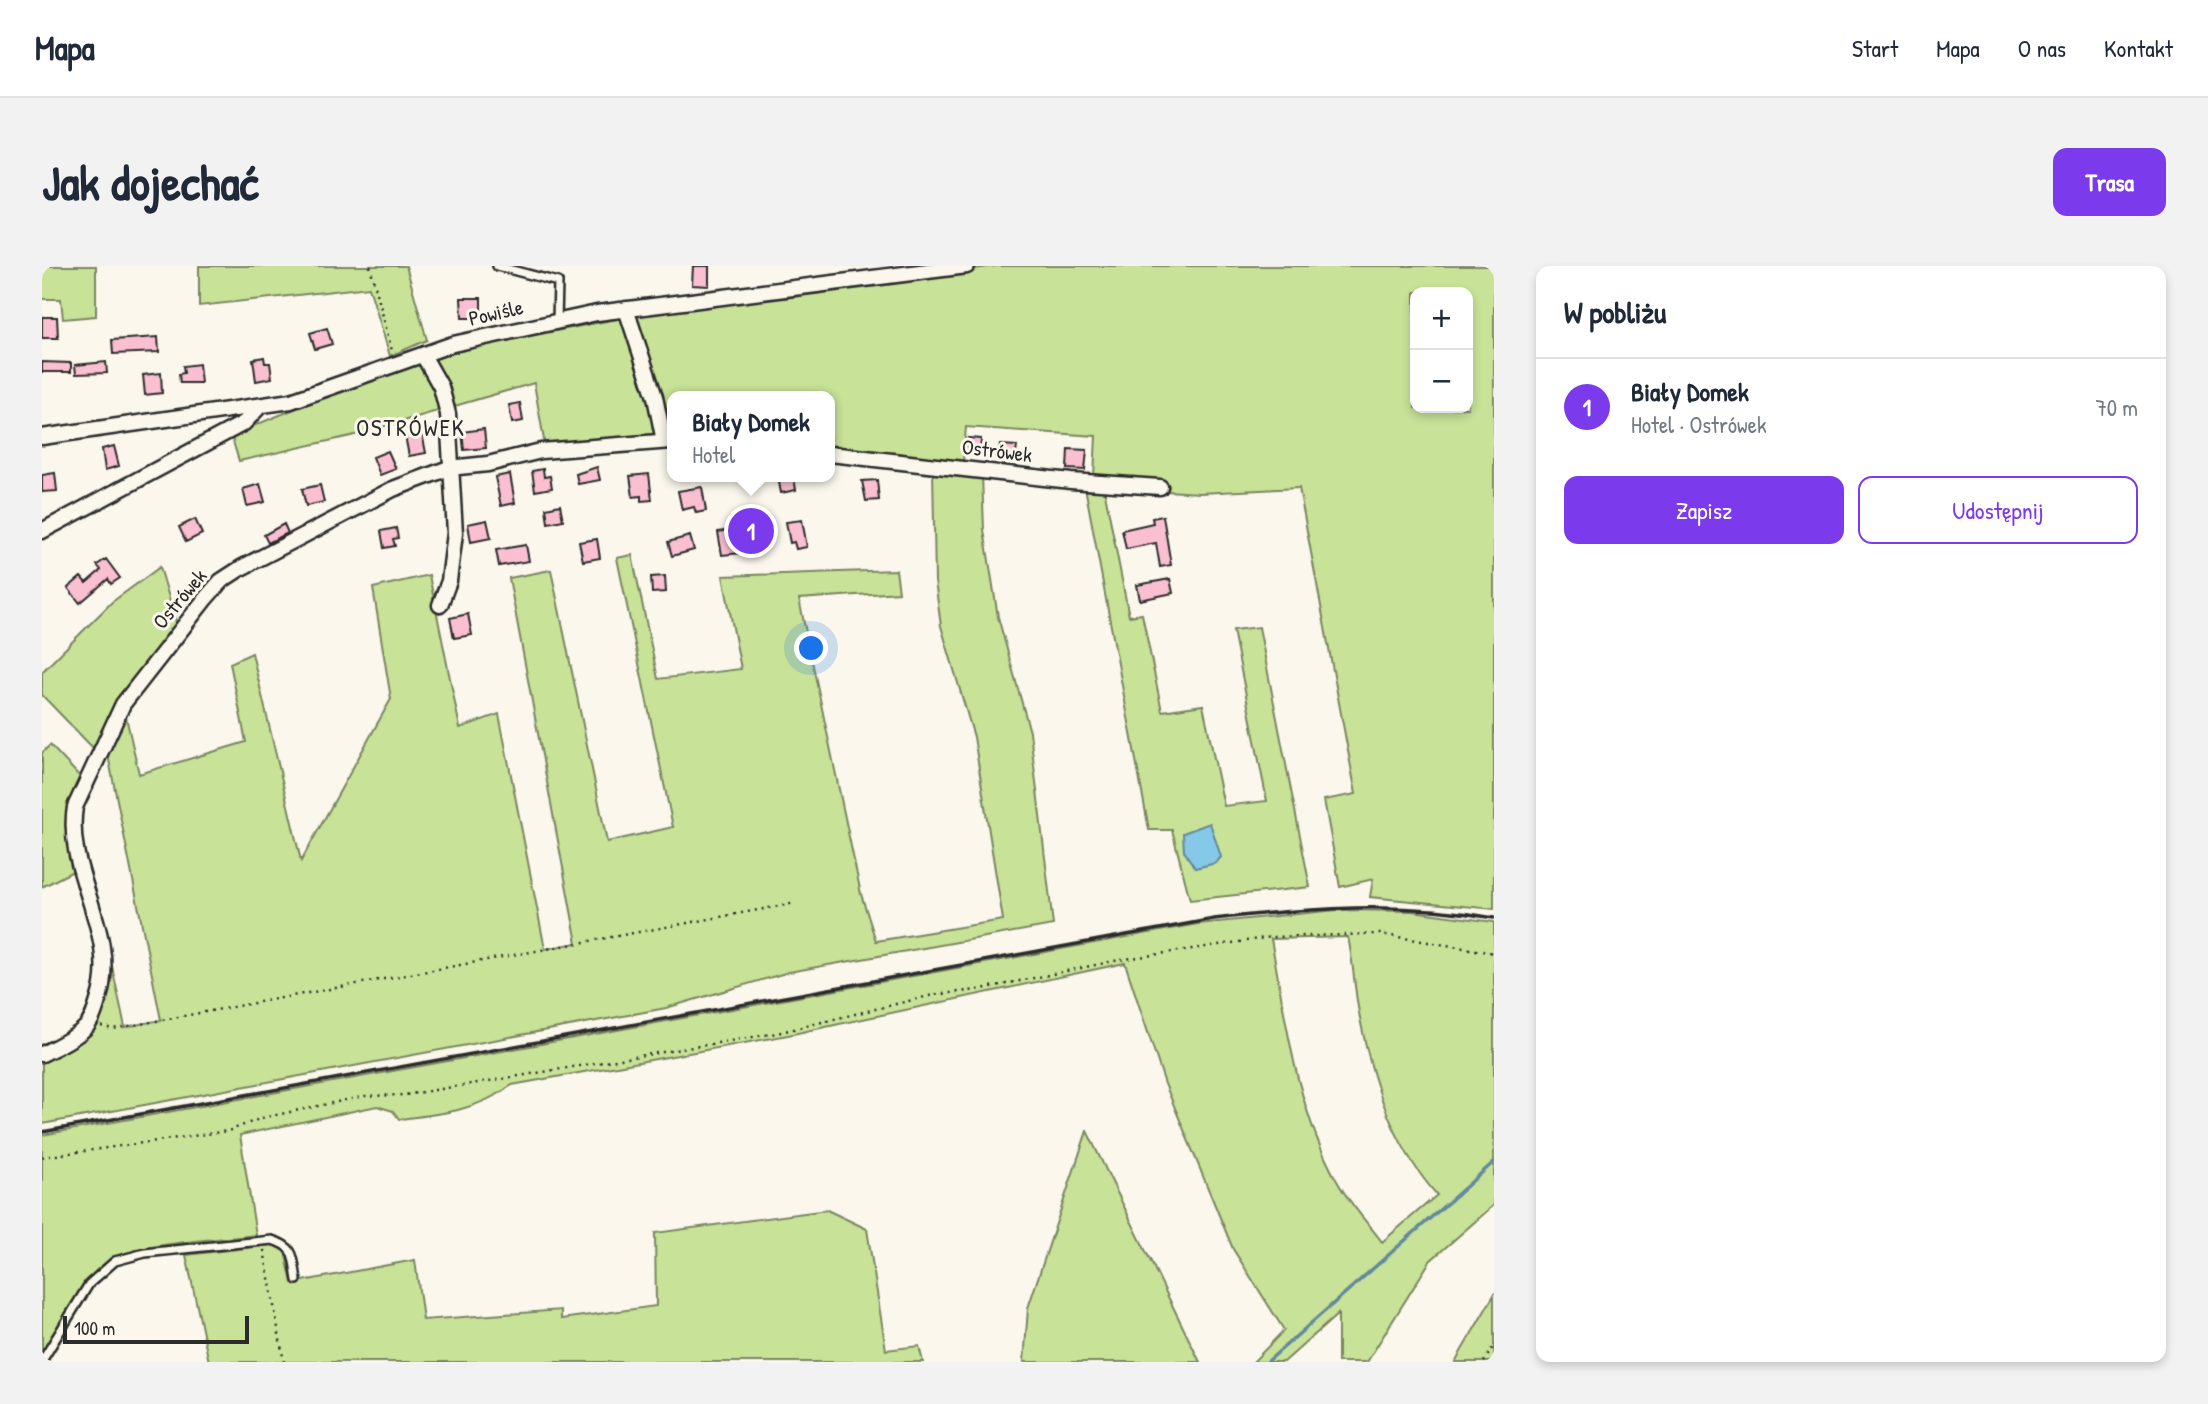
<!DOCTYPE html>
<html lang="pl">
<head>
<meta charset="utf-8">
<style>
	body { margin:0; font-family:"Patrick Hand",sans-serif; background:#f2f2f3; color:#1f2937 }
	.controls { position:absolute; right:21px; top:21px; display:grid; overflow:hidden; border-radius:14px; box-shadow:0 4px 10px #0003 }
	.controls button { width:63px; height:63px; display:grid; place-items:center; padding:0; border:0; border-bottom:2px solid #e0e1e3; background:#fff; color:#1f2937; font:35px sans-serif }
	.scale { position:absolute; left:21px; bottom:18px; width:186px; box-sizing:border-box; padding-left:7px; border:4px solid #2b2b2b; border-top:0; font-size:19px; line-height:24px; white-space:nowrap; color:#2b2b2b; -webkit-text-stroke:5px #fbf7ec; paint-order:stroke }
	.you { position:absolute; left:770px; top:383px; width:24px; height:24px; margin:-18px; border:5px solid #fff; border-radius:50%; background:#1a73e8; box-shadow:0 0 0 10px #1a73e833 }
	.badge { display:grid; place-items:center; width:46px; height:46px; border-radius:50%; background:#7c3aed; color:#fff; font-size:23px; font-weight:700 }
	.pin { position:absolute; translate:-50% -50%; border:4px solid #fff; box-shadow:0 2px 7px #0006 }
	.popup { position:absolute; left:625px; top:125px; width:168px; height:91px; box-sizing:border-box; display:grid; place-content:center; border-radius:14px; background:#fff; filter:drop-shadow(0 2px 5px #0005); font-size:23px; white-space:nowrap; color:#747a83 }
	.popup b { font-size:26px; color:#1f2937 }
	.popup::after { content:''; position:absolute; left:50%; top:100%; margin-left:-14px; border:14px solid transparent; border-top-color:#fff }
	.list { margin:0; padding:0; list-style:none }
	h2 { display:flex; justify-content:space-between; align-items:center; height:91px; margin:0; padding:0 28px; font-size:30px }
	h2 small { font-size:23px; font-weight:400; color:#747a83 }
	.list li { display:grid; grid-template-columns:46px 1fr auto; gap:21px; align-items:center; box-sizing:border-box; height:98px; padding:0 28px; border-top:2px solid #e0e1e3 }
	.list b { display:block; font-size:26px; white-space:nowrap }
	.list p { margin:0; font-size:23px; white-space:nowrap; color:#747a83 }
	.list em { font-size:23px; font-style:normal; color:#747a83 }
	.actions { display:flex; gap:14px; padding:21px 28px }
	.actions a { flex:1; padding:16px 0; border:2px solid #7c3aed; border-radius:14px; text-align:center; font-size:24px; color:#7c3aed }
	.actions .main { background:#7c3aed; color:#fff }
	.map { position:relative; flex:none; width:1452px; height:1096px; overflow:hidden; border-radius:14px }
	header { display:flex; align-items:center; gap:42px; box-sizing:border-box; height:98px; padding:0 35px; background:#fff; border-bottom:2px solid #e0e1e3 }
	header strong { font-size:33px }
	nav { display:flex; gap:38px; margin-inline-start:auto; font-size:24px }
	.intro { display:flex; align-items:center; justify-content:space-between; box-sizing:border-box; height:168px; padding:0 42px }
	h1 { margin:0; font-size:49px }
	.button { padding:18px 32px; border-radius:14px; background:#7c3aed; color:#fff; font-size:24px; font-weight:700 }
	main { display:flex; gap:42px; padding:0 42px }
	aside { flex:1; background:#fff; border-radius:14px; box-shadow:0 4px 10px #0003 }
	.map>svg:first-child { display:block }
</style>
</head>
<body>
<header>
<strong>Mapa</strong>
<nav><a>Start</a><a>Mapa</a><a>O nas</a><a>Kontakt</a></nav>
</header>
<div class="intro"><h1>Jak dojechać</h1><a class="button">Trasa</a></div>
<main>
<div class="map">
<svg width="1452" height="1096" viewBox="0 0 1452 1096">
	<rect width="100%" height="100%" fill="#fbf7ec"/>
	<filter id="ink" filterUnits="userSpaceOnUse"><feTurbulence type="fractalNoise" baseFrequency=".0143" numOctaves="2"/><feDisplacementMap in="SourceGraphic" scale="14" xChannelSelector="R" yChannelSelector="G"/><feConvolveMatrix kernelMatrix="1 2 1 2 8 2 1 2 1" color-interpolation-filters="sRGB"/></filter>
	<g filter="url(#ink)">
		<path fill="#c8e298" stroke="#7a8662" stroke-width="2" fill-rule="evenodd" d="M 0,0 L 54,0 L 54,50 L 21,53 L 19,33 L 0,33 Z
			M 157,0 L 364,0 L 385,74 L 348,90 L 327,21 L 157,40 Z
			M 954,0 L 1452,0 L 1452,643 L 1328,631 L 1331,613 L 1298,621 L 1282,534 L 1314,528 L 1257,222 L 1158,227 L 1125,225 L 1127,220 L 1052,211 L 1054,170 L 924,161 L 921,196 L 788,184 L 788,130 L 630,130 L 630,164 L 625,159 L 593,50 ZM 1373,26 L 1426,26 L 1426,142 L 1373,142 Z
			M 580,52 C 588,77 621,150 612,172 L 503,180 L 492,117 L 309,170 L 197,195 L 189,169 L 255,142 L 418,84 Z
			M 891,203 L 940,208 L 942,264 L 956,351 L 988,466 L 1011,659 L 747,706 L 624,742 L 0,858 L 0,793 L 53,758 L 64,733 L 66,682 L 83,761 L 119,754 L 64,479 L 82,442 L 97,508 L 204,476 L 188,397 L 210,387 L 259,595 L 349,433 L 331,322 L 387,309 L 418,462 L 457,448 L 503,683 L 535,677 L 467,312 L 509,304 L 565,576 L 631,561 L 575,292 L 590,289 L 616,413 L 699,403 L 681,310 L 854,304 L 857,326 L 757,333 L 819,628 L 834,675 L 961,654 L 932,471 L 899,360 L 893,315 Z
			M 1043,221 L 1062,222 L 1087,350 L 1100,348 L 1120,445 L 1161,439 L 1182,540 L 1225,535 L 1191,364 L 1217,361 L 1268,621 L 1148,634 L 1130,564 L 1107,564 Z
			M 118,301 L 135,359 L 72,443 L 51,482 L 0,429 L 0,406 L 70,336 Z
			M 8,479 L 41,514 C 22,552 24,563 35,603 L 0,621 L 0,487 Z
			M 1295,644 L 1370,645 L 1452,656 L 1452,939 L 1388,995 L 1325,1096 L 1296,1096 L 1296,1048 L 1242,1096 L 1211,1096 L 1242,1064 L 1191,983 L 1123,818 L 1083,697 L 746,769 L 470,819 C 434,845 400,848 357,853 L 351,845 L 335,840 L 198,869 L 214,969 C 172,975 82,974 53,1006 C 32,1030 17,1062 0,1089 L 0,869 L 1156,658 ZM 1306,671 C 1311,694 1312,718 1316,741 C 1328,809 1349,877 1395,929 L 1340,976 C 1325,956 1307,937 1295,915 C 1254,842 1244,754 1229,673 Z
			M 1045,865 L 1158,1096 L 982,1096 L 986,1042 Z
			M 785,944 L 825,963 L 844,1084 L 877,1080 L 881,1096 L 167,1096 L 144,989 L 231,979 L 243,985 L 250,1017 L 373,994 L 381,1054 L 519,1044 L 519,1053 L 614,1040 L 613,967 Z
			M 1452,1029 L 1452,1096 L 1413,1096 Z"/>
		<path fill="#86c8e7" stroke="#62899c" stroke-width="2" d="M 1168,557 L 1179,591 L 1174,597 L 1153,602 L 1142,585 L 1141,567 Z"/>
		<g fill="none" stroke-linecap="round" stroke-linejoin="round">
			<path stroke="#62899c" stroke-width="3.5" d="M 1225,1096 L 1452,896"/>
		</g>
		<path fill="#fac0d1" stroke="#2b2b2b" stroke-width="2" d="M 651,0 L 667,0 L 667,20 L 650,19 Z
			M 419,32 L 439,32 L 439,52 L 420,52 Z
			M 0,51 L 15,51 L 16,72 L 0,72 Z
			M 285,62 L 290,78 L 273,83 L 268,67 Z
			M 116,71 L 117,86 L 71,88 L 70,74 Z
			M 222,91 L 223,97 L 228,97 L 230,112 L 214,115 L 211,93 Z
			M 0,96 L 29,97 L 29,106 L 0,106 Z
			M 64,96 L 65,107 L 34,108 L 33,99 Z
			M 157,98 L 159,117 L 138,117 L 137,108 L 142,107 L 141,100 Z
			M 119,107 L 120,127 L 103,129 L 101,109 Z
			M 478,137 L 481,155 L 470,157 L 467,139 Z
			M 442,163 L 444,182 L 422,184 L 420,166 Z
			M 380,167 L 384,187 L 367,190 L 363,170 Z
			M 926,172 L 939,173 L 938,187 L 925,187 Z
			M 958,179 L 975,180 L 973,195 L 956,194 Z
			M 72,180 L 77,200 L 63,204 L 60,183 Z
			M 1026,183 L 1045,184 L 1043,204 L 1025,203 Z
			M 346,185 L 354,203 L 338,209 L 331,191 Z
			M 555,201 L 558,214 L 536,218 L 534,208 Z
			M 501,203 L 502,211 L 508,210 L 510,222 L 493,225 L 490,205 Z
			M 13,207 L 15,225 L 0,226 L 0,209 Z
			M 468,208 L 473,237 L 459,240 L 453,211 Z
			M 607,208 L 610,234 L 599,235 L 599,230 L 591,231 L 588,210 Z
			M 736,211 L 752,211 L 754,224 L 739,227 Z
			M 835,214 L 837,234 L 824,235 L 820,215 Z
			M 218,218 L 223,236 L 205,240 L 201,223 Z
			M 278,219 L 282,236 L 264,240 L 260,223 Z
			M 660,221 L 664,245 L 654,247 L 652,241 L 640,244 L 636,225 Z
			M 518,239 L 521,254 L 506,257 L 504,242 Z
			M 1121,250 L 1129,299 L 1118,301 L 1114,277 L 1084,283 L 1080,264 L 1111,257 L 1110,252 Z
			M 153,253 L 160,268 L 144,276 L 137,261 Z
			M 445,254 L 449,272 L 429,276 L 426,258 Z
			M 760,254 L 765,281 L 754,283 L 752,276 L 748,277 L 744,256 Z
			M 242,258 L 246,267 L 226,277 L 222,269 Z
			M 719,258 L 723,278 L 717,279 L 718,285 L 680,289 L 676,266 Z
			M 354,262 L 356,272 L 351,273 L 353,280 L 342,282 L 339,265 Z
			M 648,270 L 652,284 L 630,290 L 626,276 Z
			M 555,273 L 558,292 L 541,295 L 537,276 Z
			M 484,279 L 487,295 L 457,300 L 454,284 Z
			M 64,293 L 78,312 L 69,318 L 66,313 L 38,337 L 26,322 L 39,311 L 44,317 L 59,304 L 55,299 Z
			M 623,310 L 624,326 L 610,327 L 609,311 Z
			M 1128,313 L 1131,327 L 1098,334 L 1095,319 Z
			M 426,348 L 430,369 L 412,372 L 408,352 Z"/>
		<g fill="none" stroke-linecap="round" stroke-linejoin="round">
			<g stroke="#2b2b2b" stroke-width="12">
				<path id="lane" d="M 455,0 L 516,16 L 515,55
					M 0,1095 L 47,1018 L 73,995 L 103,987 L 230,974 C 254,981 251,992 255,1014"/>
			</g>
			<g stroke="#2b2b2b" stroke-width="19">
				<path id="street" d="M 584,43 L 613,131 L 622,175
					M 381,89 L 399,121 L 406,148 L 413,267 L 407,315 L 398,339
					M 0,171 L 249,135 L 411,78 L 555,47 L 925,0
					M 788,188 L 1029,215 L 1118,221
					M 0,265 L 202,157 L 218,140
					M 0,788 C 14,781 30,774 42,763 C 50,756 53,745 56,735 C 79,667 22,608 33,541 L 81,438 L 164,332 L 179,315 L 199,302 L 351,223 L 407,202 L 446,198 L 499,185 L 630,175"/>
			</g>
			<path stroke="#2b2b2b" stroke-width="2.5" stroke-dasharray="2 5" stroke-linecap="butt" d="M 328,0 L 350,85
				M 59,760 L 71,763 L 754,637
				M 0,891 L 186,865 L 220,852 L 323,830 L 363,829 L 735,767 L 891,729 L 935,724 L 1077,694 L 1230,671 L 1338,668 L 1452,687
				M 222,984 L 242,1096
				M 1442,1096 L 1452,1079"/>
			<use href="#lane" stroke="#fbf7ec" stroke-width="7"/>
			<use href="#street" stroke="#fbf7ec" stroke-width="14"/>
			<path stroke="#2b2b2b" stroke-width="3.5" d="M 0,866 L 1172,653 C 1266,642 1358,635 1452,652"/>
		</g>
	</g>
	<g text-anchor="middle" stroke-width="6" stroke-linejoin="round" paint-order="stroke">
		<g font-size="21" fill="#2b2b2b" stroke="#fbf7ec">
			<text transform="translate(454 47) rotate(-13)" y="7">Powiśle</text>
			<text transform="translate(955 185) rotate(7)" y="7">Ostrówek</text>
			<text transform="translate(138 333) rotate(-50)" y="7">Ostrówek</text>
		</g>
		<g font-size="23" letter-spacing="2" fill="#2b2b2b" stroke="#fbf7ec">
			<text x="369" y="170">OSTRÓWEK</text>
		</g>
	</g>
</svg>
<div class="controls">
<button>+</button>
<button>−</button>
</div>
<div class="scale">100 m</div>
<div class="you"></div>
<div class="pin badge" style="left:709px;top:265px">1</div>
<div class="popup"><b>Biały Domek</b>Hotel</div>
</div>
<aside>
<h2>W pobliżu<small></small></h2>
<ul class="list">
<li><span class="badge">1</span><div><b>Biały Domek</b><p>Hotel · Ostrówek</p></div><em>70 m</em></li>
</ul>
<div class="actions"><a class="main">Zapisz</a><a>Udostępnij</a></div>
</aside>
</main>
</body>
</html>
